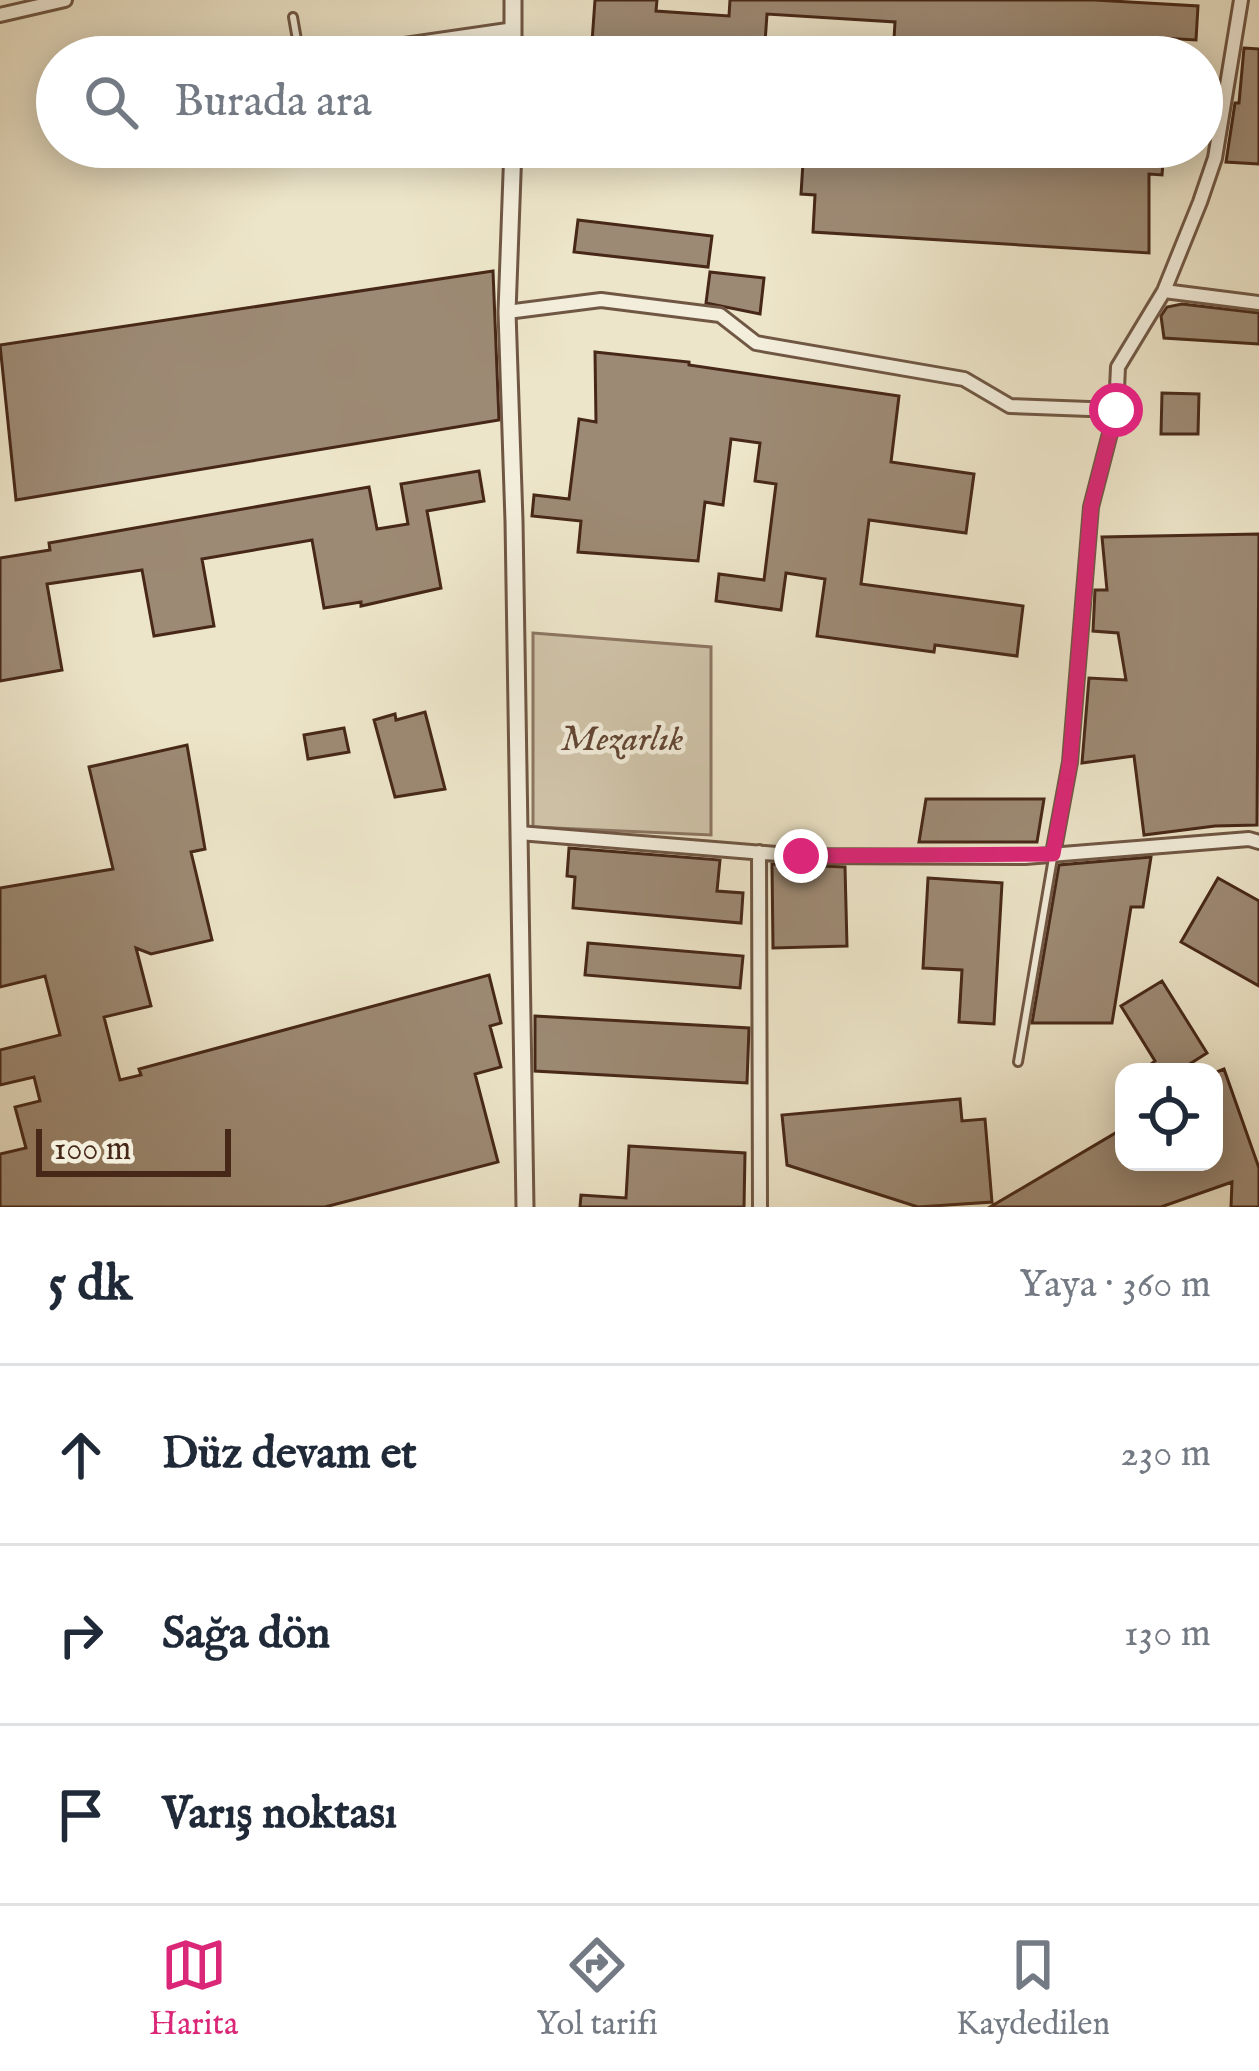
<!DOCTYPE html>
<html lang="tr">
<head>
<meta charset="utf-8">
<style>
	body { margin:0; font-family:"IM FELL English",serif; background:#f6f6f7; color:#1f2937 }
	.controls { position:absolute; right:36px; bottom:36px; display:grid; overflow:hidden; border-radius:24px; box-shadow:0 6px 30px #0003 }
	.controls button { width:108px; height:108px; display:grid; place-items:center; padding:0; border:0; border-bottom:3px solid #e0e1e3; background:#fff; color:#1f2937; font:60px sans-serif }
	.scale { position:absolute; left:36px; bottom:30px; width:195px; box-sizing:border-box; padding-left:12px; border:6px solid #472818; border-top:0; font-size:33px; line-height:42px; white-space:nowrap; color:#472818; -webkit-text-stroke:9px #f3eedc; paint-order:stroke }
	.stop { position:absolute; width:36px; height:36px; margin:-27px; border:9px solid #db2777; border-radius:50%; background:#fff }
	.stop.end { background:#db2777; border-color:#fff; box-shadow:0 3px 12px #0008 }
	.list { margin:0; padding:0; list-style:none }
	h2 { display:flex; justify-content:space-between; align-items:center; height:156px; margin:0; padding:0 48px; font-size:51px }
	h2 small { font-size:39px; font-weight:400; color:#747a83 }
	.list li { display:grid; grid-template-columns:78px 1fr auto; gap:36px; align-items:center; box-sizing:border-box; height:180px; padding:0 48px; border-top:3px solid #e0e1e3 }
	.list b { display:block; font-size:45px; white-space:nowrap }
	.list em { font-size:39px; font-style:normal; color:#747a83 }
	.icon { flex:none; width:66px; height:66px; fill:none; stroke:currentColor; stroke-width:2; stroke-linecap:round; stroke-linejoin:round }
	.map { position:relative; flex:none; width:1259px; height:1207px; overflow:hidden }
	.search { position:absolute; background:#fff; box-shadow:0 6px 30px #0003; left:36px; right:36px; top:36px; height:132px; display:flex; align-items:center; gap:30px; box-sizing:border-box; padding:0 42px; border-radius:66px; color:#747a83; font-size:45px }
	.sheet { height:696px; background:#fff }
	nav { display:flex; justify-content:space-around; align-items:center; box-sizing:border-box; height:168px; border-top:3px solid #e0e1e3; background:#fff; font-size:33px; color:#747a83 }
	nav a { display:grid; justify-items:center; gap:6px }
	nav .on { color:#db2777 }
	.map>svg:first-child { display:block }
</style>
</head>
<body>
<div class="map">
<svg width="1259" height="1207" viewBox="0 0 1259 1207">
	<rect width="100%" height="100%" fill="#ede5c9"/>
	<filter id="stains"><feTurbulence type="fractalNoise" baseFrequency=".00167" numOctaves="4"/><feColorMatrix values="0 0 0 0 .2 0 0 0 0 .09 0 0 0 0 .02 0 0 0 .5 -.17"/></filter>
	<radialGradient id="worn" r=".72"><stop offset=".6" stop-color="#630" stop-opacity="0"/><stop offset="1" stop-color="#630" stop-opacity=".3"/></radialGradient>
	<path fill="#d1c5ab" stroke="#8c7662" stroke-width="3" d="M 533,633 L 711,647 L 711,835 L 533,827 Z"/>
	<path fill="#9d8a74" stroke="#472818" stroke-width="3" d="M 595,0 L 657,0 L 656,11 L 729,16 L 730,0 L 1095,0 L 1198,6 L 1196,40 L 1162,38 L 1161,57 L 893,57 L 895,22 L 767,14 L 764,57 L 561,57 L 562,40 L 592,42 Z
		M 1244,48 L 1259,49 L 1259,164 L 1226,162 L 1235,103 L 1239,103 Z
		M 804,147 L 1105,147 L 1164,151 L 1162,175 L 1149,174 L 1149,253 L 813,232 L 815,195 L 801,194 Z
		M 578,220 L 712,236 L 708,267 L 574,252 Z
		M 493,271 L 499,420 L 16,500 L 0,345 Z
		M 710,272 L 764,278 L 760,314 L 706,303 Z
		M 1182,304 L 1259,313 L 1259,344 L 1164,338 L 1161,316 L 1167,307 Z
		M 595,352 L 689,362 L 689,365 L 899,396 L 891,462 L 974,474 L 966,533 L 869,520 L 861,584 L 1023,606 L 1017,656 L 935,645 L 934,652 L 817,636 L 825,579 L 786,573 L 781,610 L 716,601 L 719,574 L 764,580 L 776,484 L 755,481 L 760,443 L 731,439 L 723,505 L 705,502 L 698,561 L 578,552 L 581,521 L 532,516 L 534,495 L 569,499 L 579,419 L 596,422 Z
		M 1162,393 L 1199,394 L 1198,434 L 1161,434 Z
		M 479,471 L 484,501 L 427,511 L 441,588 L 361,606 L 361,602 L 324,608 L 312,540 L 202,559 L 214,626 L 154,636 L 142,570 L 47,584 L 62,670 L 0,681 L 0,558 L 50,550 L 49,543 L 369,487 L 377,529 L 408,524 L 401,484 Z
		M 1259,534 L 1257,825 L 1215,826 L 1144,835 L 1134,756 L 1082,763 L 1089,678 L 1126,680 L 1118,633 L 1093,631 L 1095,590 L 1107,590 L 1102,537 Z
		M 425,712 L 445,789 L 395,797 L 374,720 L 395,714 L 396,720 Z
		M 344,728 L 349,752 L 308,759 L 304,735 Z
		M 187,745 L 205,849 L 191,852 L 212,940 L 151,954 L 136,948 L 151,1006 L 104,1017 L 120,1080 L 141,1075 L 139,1069 L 489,975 L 501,1023 L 490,1026 L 501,1067 L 475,1074 L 498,1162 L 325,1207 L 0,1207 L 0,1154 L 26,1148 L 15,1107 L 40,1101 L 34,1077 L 0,1085 L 0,1050 L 60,1035 L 45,976 L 0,987 L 0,888 L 113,869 L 89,767 Z
		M 926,799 L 1044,799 L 1037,842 L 919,842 Z
		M 569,848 L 720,860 L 717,891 L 743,893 L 741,923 L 573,908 L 575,877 L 567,876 Z
		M 1151,857 L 1143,907 L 1131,907 L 1112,1023 L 1032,1023 L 1059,865 Z
		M 772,864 L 845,867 L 847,946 L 773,948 Z
		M 928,878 L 1002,883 L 994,1024 L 959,1022 L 962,970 L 923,968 Z
		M 1218,878 L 1259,901 L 1259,986 L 1181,942 Z
		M 588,943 L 743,956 L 740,988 L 585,975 Z
		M 1162,981 L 1207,1053 L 1177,1072 L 1141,1072 L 1155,1061 L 1121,1006 Z
		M 535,1016 L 749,1028 L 747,1083 L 535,1071 Z
		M 1224,1069 L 1259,1168 L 1259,1207 L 1231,1207 L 1232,1182 L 1161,1207 L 990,1207 L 1124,1128 L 1124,1162 L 1214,1162 L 1214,1073 Z
		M 960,1099 L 962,1121 L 985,1119 L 992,1202 L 918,1207 L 787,1165 L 782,1115 Z
		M 629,1146 L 745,1153 L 744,1207 L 580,1207 L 581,1195 L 626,1198 Z"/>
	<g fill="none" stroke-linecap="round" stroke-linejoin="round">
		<g stroke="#705744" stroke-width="12">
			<path id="service" d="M 293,17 L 300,57
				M 1018,1062 L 1053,858"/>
		</g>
		<g stroke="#705744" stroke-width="18">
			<path id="minor" d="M 0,15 L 65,0
				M 322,57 L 514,29
				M 1164,291 L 1259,303
				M 507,312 L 601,300 L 720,315 L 756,343 L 964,379 L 1010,406 L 1116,410
				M 519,833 L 801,856 L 1025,857 L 1249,839 L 1259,842
				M 759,852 L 760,1207
				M 1053,854 L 1070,762 L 1091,507 L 1116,410 L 1118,367 L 1164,291 L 1200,202 L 1215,158 L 1241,0"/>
		</g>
		<g stroke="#705744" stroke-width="21">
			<path id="tertiary" d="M 513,0 L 513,57
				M 513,147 L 507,312 L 514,521 L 525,1207"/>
		</g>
		<use href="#service" stroke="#f3eedc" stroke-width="6"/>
		<use href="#minor" stroke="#f3eedc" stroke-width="12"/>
		<use href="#tertiary" stroke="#f3eedc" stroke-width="15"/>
	</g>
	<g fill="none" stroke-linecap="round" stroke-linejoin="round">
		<path stroke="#db2777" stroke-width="15" d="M 801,856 L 1053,854 L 1070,762 L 1091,507 L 1116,410"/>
	</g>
	<g text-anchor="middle" stroke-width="9" stroke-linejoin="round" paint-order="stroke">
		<g font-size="36" font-style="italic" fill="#634735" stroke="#f3eedc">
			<text x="622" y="750">Mezarlık</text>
		</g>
	</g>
	<rect width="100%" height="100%" filter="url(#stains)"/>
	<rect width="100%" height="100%" fill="url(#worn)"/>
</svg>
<div class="controls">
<button><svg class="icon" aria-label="locate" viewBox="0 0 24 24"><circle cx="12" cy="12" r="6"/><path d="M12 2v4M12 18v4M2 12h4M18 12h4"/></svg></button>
</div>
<div class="scale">100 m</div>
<div class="stop" style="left:1116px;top:410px"></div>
<div class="stop end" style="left:801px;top:856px"></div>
<div class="search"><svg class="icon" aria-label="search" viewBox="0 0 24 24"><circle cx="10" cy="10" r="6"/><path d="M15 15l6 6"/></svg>Burada ara</div>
</div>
<section class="sheet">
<h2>5 dk<small>Yaya · 360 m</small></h2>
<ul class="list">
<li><svg class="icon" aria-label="ahead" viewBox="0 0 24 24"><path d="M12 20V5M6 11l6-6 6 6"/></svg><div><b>Düz devam et</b></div><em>230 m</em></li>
<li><svg class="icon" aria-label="right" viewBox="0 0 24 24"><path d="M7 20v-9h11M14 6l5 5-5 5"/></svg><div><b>Sağa dön</b></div><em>130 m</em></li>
<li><svg class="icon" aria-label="arrive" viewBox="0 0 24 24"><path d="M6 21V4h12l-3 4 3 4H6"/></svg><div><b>Varış noktası</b></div></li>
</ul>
</section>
<nav>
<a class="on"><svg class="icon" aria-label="map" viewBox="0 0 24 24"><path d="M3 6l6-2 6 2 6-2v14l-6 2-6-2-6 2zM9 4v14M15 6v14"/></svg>Harita</a>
<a><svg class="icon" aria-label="directions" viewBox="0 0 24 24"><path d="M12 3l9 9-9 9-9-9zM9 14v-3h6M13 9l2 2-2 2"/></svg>Yol tarifi</a>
<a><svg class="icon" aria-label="saved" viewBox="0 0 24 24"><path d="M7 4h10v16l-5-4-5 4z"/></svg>Kaydedilen</a>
</nav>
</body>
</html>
